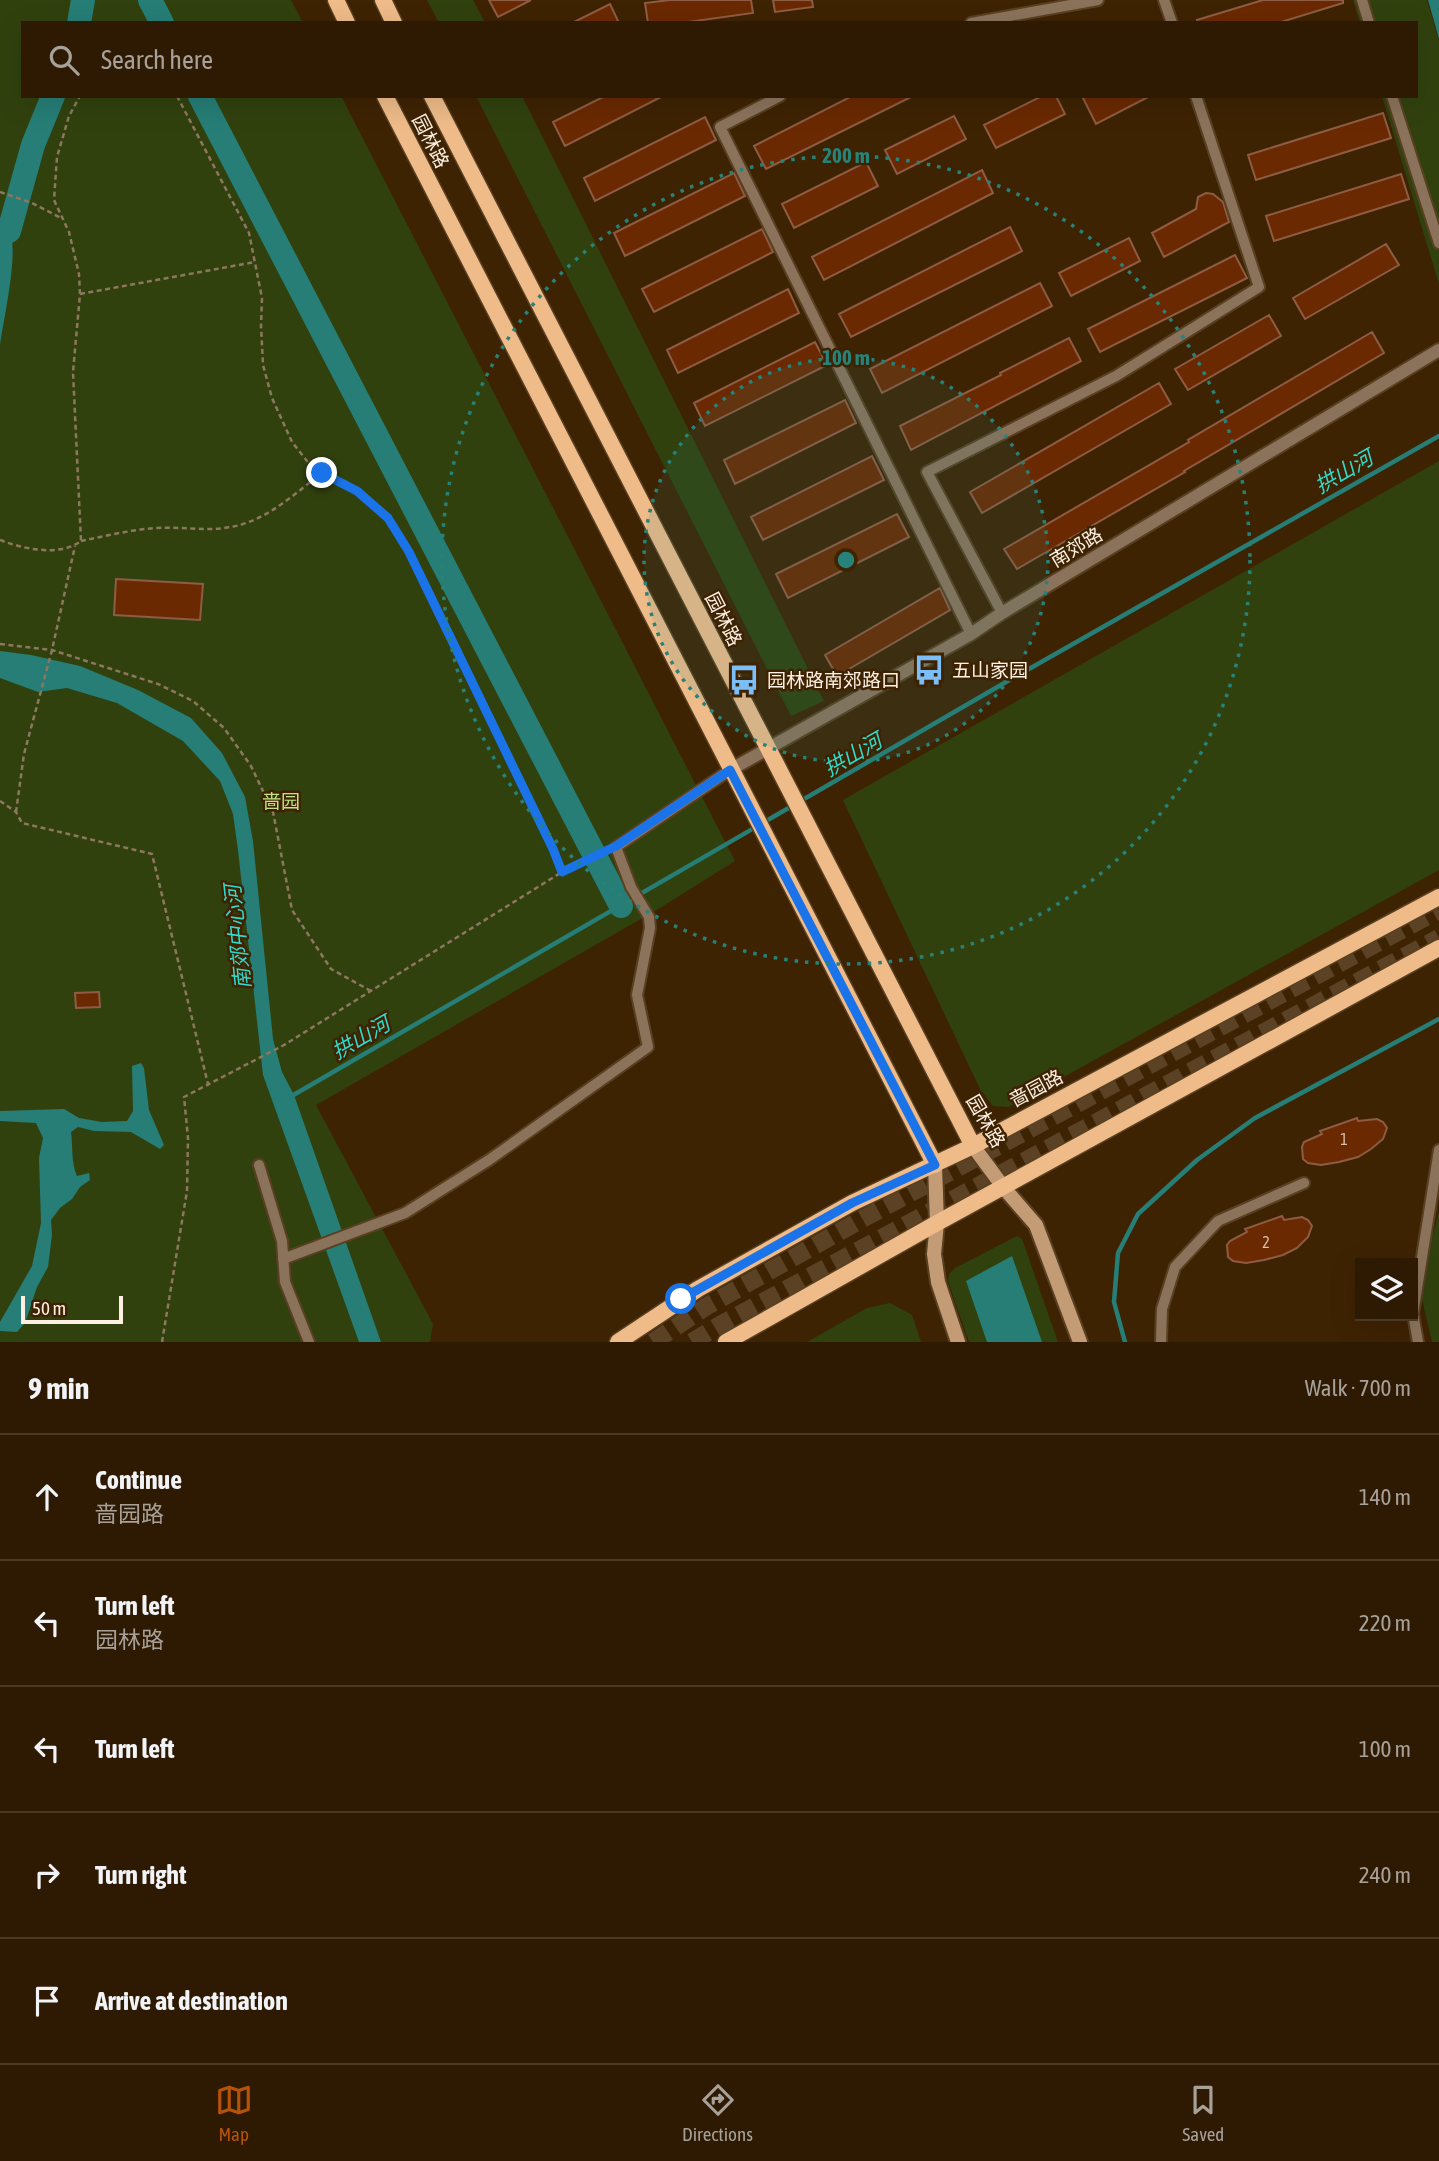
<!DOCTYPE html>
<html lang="en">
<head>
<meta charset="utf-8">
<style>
	body { margin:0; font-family:"Asap Condensed","Noto Sans SC",sans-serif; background:#36230c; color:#f1f3f6 }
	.controls { position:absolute; right:21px; bottom:21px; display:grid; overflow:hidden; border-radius:0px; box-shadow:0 7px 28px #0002 }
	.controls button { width:63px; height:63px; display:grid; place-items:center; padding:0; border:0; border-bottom:2px solid #493824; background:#2e1a02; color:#f1f3f6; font:35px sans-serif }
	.scale { position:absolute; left:21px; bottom:18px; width:102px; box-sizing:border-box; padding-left:7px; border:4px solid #fef0e3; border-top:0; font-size:19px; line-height:24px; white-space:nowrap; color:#fef0e3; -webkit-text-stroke:5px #3e2303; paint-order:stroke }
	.stop { position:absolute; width:21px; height:21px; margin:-16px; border:5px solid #1a73e8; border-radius:50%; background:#fff }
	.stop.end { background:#1a73e8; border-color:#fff; box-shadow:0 2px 7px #0008 }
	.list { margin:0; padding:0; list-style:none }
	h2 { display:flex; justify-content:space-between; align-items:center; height:91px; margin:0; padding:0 28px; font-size:30px }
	h2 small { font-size:23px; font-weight:400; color:#a7a199 }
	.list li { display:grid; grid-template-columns:46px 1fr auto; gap:21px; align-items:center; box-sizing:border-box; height:126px; padding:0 28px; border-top:2px solid #493824 }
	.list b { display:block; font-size:26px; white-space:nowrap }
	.list p { margin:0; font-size:23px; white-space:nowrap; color:#a7a199 }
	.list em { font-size:23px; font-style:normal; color:#a7a199 }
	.icon { flex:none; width:38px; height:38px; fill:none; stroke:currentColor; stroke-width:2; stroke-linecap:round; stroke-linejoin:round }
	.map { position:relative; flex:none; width:1439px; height:1342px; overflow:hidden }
	.search { position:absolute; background:#2e1a02; box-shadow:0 7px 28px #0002; left:21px; right:21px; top:21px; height:77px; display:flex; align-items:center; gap:18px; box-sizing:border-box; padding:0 24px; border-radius:0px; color:#a7a199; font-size:26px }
	.sheet { height:721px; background:#2e1a02 }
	nav { display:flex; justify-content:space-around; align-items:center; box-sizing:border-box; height:98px; border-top:2px solid #493824; background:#2e1a02; font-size:19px; color:#a7a199 }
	nav a { display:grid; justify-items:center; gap:4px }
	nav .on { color:#b45309 }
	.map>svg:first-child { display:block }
</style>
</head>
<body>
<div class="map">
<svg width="1439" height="1342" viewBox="0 0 1439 1342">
	<rect width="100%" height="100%" fill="#3e2303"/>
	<path fill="#31410e" d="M 0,0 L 291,0 L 303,23 L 23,23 L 23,96 L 341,96 L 735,861 L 660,908 L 316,1105 L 433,1324 L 430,1342 L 0,1342 Z
		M 427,0 L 473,0 L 485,23 L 439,23 Z
		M 1353,0 L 1427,0 L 1439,41 L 1439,284 L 1382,96 L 1416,96 L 1416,23 L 1360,23 Z
		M 476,96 L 522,96 L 824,701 L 791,716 Z
		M 1439,461 L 1439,870 L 1009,1107 L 993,1106 L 980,1089 L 843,800 Z
		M 1439,1212 L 1439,1342 L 1432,1342 L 1419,1287 Z
		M 1017,1236 L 1022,1239 L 1058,1342 L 969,1342 L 948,1281 L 949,1274 L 955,1268 Z
		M 890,1303 L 912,1315 L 921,1342 L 807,1342 L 867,1308 Z"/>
	<path fill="#267e76" d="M 1428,0 L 1439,0 L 1439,39 Z
		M 9,231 C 20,248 3,322 0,345 L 0,232 Z
		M 0,651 L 31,655 L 80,666 L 138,690 L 191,718 L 222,753 L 245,797 L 253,841 L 273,1039 L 282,1072 L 294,1095 L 381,1342 L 359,1342 L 263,1075 L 238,850 L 233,814 L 220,781 L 183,741 L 117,703 L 67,688 L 38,692 L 0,678 Z
		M 141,1063 L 144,1068 L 149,1110 L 164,1145 L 160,1149 L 131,1132 L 94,1131 L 78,1127 L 71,1132 C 73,1146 71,1163 77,1176 L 89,1173 L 90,1180 L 80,1187 L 72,1199 L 60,1208 L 51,1220 L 52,1235 L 48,1267 L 37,1287 L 25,1323 L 17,1332 L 0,1331 L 0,1322 L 32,1266 L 41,1223 L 39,1158 L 43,1138 L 36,1123 L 0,1121 L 0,1111 L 64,1109 L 79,1118 L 102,1122 L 127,1121 L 133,1111 L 132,1066 Z
		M 1012,1256 L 1042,1342 L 987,1342 L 966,1281 Z"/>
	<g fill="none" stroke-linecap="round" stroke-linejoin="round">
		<path stroke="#267e76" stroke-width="4.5" d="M 290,1097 L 1006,682 L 1439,436
			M 1125,1342 L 1114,1302 L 1118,1253 L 1138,1214 L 1197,1160 L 1255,1118 L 1439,1019"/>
		<path stroke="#267e76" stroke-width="24" d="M 150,0 L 162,23
			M 79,23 L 83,0
			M 200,96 L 621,906
			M 9,231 L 33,145 L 53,96"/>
	</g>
	<path fill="#6a2901" stroke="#8e5c44" stroke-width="2" d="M 489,0 L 531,0 L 498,17 Z
		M 670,0 L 751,0 L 753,13 L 681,23 L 648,23 L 645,3 Z
		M 773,0 L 812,0 L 813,7 L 775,12 Z
		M 1263,0 L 1343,0 L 1343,3 L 1278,23 L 1198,23 L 1197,20 Z
		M 610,4 L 619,23 L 572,23 Z
		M 605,96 L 663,96 L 565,146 L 553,122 Z
		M 852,96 L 913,96 L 766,169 L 754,146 Z
		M 1042,96 L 1056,96 L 1065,114 L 996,148 L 984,125 Z
		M 1082,96 L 1150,96 L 1096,124 Z
		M 1383,113 L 1391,138 L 1256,180 L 1248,155 Z
		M 954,116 L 966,139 L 897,174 L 885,150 Z
		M 705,117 L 716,140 L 595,201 L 584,178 Z
		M 866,162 L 878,186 L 794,228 L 782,204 Z
		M 982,170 L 993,193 L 824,280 L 812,257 Z
		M 734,173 L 745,196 L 625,256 L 614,233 Z
		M 1401,174 L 1409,199 L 1274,241 L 1266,216 Z
		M 1206,193 L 1213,194 L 1223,202 L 1229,222 L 1164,257 L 1152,233 L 1196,209 L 1198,197 Z
		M 1010,227 L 1022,251 L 851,337 L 839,314 Z
		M 762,229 L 773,252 L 654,312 L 642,289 Z
		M 1129,238 L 1140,261 L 1071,296 L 1059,273 Z
		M 1386,244 L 1399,265 L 1305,319 L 1293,298 Z
		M 1235,255 L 1247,278 L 1100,352 L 1088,329 Z
		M 1040,283 L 1052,306 L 882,393 L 870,369 Z
		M 788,289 L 799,313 L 678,373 L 667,350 Z
		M 1269,315 L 1281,336 L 1188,390 L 1175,369 Z
		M 1372,332 L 1384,353 L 1184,471 L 1185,472 L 1017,569 L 1004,549 L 1189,442 L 1188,440 Z
		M 1069,338 L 1081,361 L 911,450 L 900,426 L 1001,375 L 1000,373 Z
		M 815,342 L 827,365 L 705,426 L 694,403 Z
		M 1159,383 L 1171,404 L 982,513 L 970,492 Z
		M 845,400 L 856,423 L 735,484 L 724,460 Z
		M 872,456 L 884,480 L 763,540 L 751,517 Z
		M 897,514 L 909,537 L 788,598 L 776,574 Z
		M 116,579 L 203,584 L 200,620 L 114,615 Z
		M 940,588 L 950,610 L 837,676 L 825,655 Z
		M 99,992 L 100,1007 L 76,1008 L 75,993 Z
		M 1357,1118 L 1358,1121 L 1377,1119 L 1383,1122 L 1387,1128 L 1383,1139 L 1371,1149 L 1358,1157 L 1339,1162 L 1321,1165 L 1308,1163 L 1303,1159 L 1302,1147 L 1304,1142 L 1322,1134 L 1320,1131 Z
		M 1282,1216 L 1284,1220 L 1302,1217 L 1308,1220 L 1312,1226 L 1308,1237 L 1297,1248 L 1283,1255 L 1264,1260 L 1246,1263 L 1233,1261 L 1228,1257 L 1227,1245 L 1230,1241 L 1247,1232 L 1245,1229 Z"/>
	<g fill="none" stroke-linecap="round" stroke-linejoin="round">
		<path stroke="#5b4225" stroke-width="18" stroke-dasharray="18 9" stroke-linecap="butt" d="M 653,1342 L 707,1306 L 864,1218 L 1439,910
			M 692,1342 L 720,1325 L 1439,938"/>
		<g stroke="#594022" stroke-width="14">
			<path id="minor" d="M 1164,0 L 1172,23
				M 1362,0 L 1369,23
				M 971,23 L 1098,0
				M 780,96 L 720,127 L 971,634
				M 1392,96 L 1439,243
				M 1002,613 L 927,472 L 1116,376 L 1259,287 L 1196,96
				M 259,1165 L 282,1241 L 285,1282 L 309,1342
				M 283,1259 L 405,1213 L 489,1160 L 648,1047 L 637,995 L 650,928 L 649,917 L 631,887 L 616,847 L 730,770
				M 1161,1342 L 1162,1309 L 1175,1267 L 1218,1221 L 1304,1183
				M 1418,1342 L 1413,1314 L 1439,1150"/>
		</g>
		<g stroke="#594022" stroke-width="16">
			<path id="tertiary" d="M 730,770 L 971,634 L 1002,613 L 1439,350"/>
		</g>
		<g stroke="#594022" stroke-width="18">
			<path id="secondary" d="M 973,1146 L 1004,1188 L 1036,1225 L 1080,1342
				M 935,1165 L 937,1223 L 934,1254 L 938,1282 L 958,1342"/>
		</g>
		<g stroke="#594022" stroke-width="19">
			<path id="primary" d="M 336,0 L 347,23
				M 383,0 L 394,23
				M 385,96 L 935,1165
				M 432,96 L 973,1146
				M 618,1342 L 698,1289 L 852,1203 L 973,1146 L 1439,897
				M 726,1342 L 937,1223 L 1439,948"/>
		</g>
		<path stroke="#8d775f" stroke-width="2.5" stroke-dasharray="5 3.5" stroke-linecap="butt" d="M 177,96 L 249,233 L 262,298 L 261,326 L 263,365 L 272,398 L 292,442 L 307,461 L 322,473 L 357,491 L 388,518 L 409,552 L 553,849 L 562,872
			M 0,192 L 32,203 L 63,219
			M 80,294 L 255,262
			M 0,540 C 23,549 60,557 81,541 L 73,372 L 80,294 L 79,274 L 69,232 L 54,200 L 57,157 L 69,116 L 80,96
			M 81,541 C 105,536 130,530 155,528 C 185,526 216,534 246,523 C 275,513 298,491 322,473
			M 0,644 L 52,650 L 158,684 L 193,701 L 224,728 L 251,766 L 273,812 L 292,910 L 331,969 L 371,991
			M 0,801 L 16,812 L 22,823 L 152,854 L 208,1084
			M 16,812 L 24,754 L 52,650 L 75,546
			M 162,1342 L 187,1191 L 188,1138 L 184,1097 L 284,1045 L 562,872 L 606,851"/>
		<use href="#minor" stroke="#8b735b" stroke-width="10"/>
		<use href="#tertiary" stroke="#8b735b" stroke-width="12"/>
		<use href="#secondary" stroke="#c39c75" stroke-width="14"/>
		<use href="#primary" stroke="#eebb89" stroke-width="16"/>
	</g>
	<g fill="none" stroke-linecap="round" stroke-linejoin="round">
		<path stroke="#1a73e8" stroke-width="9" d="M 322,473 L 357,491 L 388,518 L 409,552 L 553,849 L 562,872 L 616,846 L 730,770 L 935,1165 L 852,1203 L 681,1299"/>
	</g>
	<circle cx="846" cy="560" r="202" fill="#27827a" fill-opacity=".12"/>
	<g fill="none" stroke="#27827a" stroke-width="3.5" stroke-dasharray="3.5 7">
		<circle cx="846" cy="560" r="202"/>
		<circle cx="846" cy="560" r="404"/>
	</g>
	<defs>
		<g id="bus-bare" transform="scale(2.415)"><path d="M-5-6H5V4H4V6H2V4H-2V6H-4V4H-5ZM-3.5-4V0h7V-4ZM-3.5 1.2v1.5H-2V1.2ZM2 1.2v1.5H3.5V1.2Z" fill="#7bbef8" stroke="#3e2303" stroke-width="2.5" paint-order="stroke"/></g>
	</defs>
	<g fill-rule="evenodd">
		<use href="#bus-bare" x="929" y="670"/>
		<use href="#bus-bare" x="744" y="680"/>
	</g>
	<g text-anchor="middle" stroke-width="5" stroke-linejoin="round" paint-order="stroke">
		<g font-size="16" fill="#d9beaa">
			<text x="1344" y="1145">1</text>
			<text x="1266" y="1248">2</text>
		</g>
		<g font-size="19" fill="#fef0e3" stroke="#3e2303">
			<text transform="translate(431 141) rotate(63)" y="7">园林路</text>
			<text transform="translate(1076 547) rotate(-31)" y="7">南郊路</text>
			<text transform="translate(724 619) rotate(63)" y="7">园林路</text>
			<text transform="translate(1036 1088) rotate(-28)" y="7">啬园路</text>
			<text transform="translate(986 1121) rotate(60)" y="7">园林路</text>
		</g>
		<g font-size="19" fill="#fef0e3" stroke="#3e2303" text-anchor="start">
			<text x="952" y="677">五山家园</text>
			<text x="767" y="687">园林路南郊路口</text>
		</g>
		<g font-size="19" fill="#bee37f" stroke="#3e2303">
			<text x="281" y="808">啬园</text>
		</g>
		<g font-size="21" font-style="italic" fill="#30dbcc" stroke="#3e2303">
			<text transform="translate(1344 472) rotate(-30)" y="7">拱山河</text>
			<text transform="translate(853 755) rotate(-30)" y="7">拱山河</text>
			<text transform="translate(238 937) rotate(-96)" y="7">南郊中心河</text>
			<text transform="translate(361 1038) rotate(-30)" y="7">拱山河</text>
		</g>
	</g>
	<circle cx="846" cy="560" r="10" fill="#27827a" stroke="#3e2303" stroke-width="3.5"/>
	<g font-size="21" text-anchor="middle" font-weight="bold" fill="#27827a" stroke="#3e2303" stroke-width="5" stroke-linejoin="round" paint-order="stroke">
		<text x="846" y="163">200 m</text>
		<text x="846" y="365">100 m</text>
	</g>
</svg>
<div class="controls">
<button><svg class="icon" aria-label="layers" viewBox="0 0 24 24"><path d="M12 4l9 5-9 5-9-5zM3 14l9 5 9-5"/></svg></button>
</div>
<div class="scale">50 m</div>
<div class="stop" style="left:681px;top:1299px"></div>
<div class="stop end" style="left:322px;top:473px"></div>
<div class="search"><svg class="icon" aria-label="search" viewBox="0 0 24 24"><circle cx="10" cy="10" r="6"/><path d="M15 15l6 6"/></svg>Search here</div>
</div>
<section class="sheet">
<h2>9 min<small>Walk · 700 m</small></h2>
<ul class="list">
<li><svg class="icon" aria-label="ahead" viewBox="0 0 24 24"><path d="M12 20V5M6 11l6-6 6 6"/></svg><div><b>Continue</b><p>啬园路</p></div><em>140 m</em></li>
<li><svg class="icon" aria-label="left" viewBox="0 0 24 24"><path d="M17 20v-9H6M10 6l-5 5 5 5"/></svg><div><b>Turn left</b><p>园林路</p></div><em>220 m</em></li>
<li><svg class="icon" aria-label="left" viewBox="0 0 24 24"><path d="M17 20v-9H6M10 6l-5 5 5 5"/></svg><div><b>Turn left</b></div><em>100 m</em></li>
<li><svg class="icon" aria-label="right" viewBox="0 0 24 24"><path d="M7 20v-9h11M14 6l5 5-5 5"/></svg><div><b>Turn right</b></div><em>240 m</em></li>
<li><svg class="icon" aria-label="arrive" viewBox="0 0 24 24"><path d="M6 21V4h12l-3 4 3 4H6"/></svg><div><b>Arrive at destination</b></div></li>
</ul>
</section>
<nav>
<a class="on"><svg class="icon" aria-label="map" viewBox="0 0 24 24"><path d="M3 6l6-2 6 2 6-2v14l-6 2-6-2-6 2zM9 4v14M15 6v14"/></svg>Map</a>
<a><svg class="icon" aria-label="directions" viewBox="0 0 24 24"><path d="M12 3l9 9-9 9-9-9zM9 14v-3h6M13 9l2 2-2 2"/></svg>Directions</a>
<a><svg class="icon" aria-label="saved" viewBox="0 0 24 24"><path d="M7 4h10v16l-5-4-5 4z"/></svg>Saved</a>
</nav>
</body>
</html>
